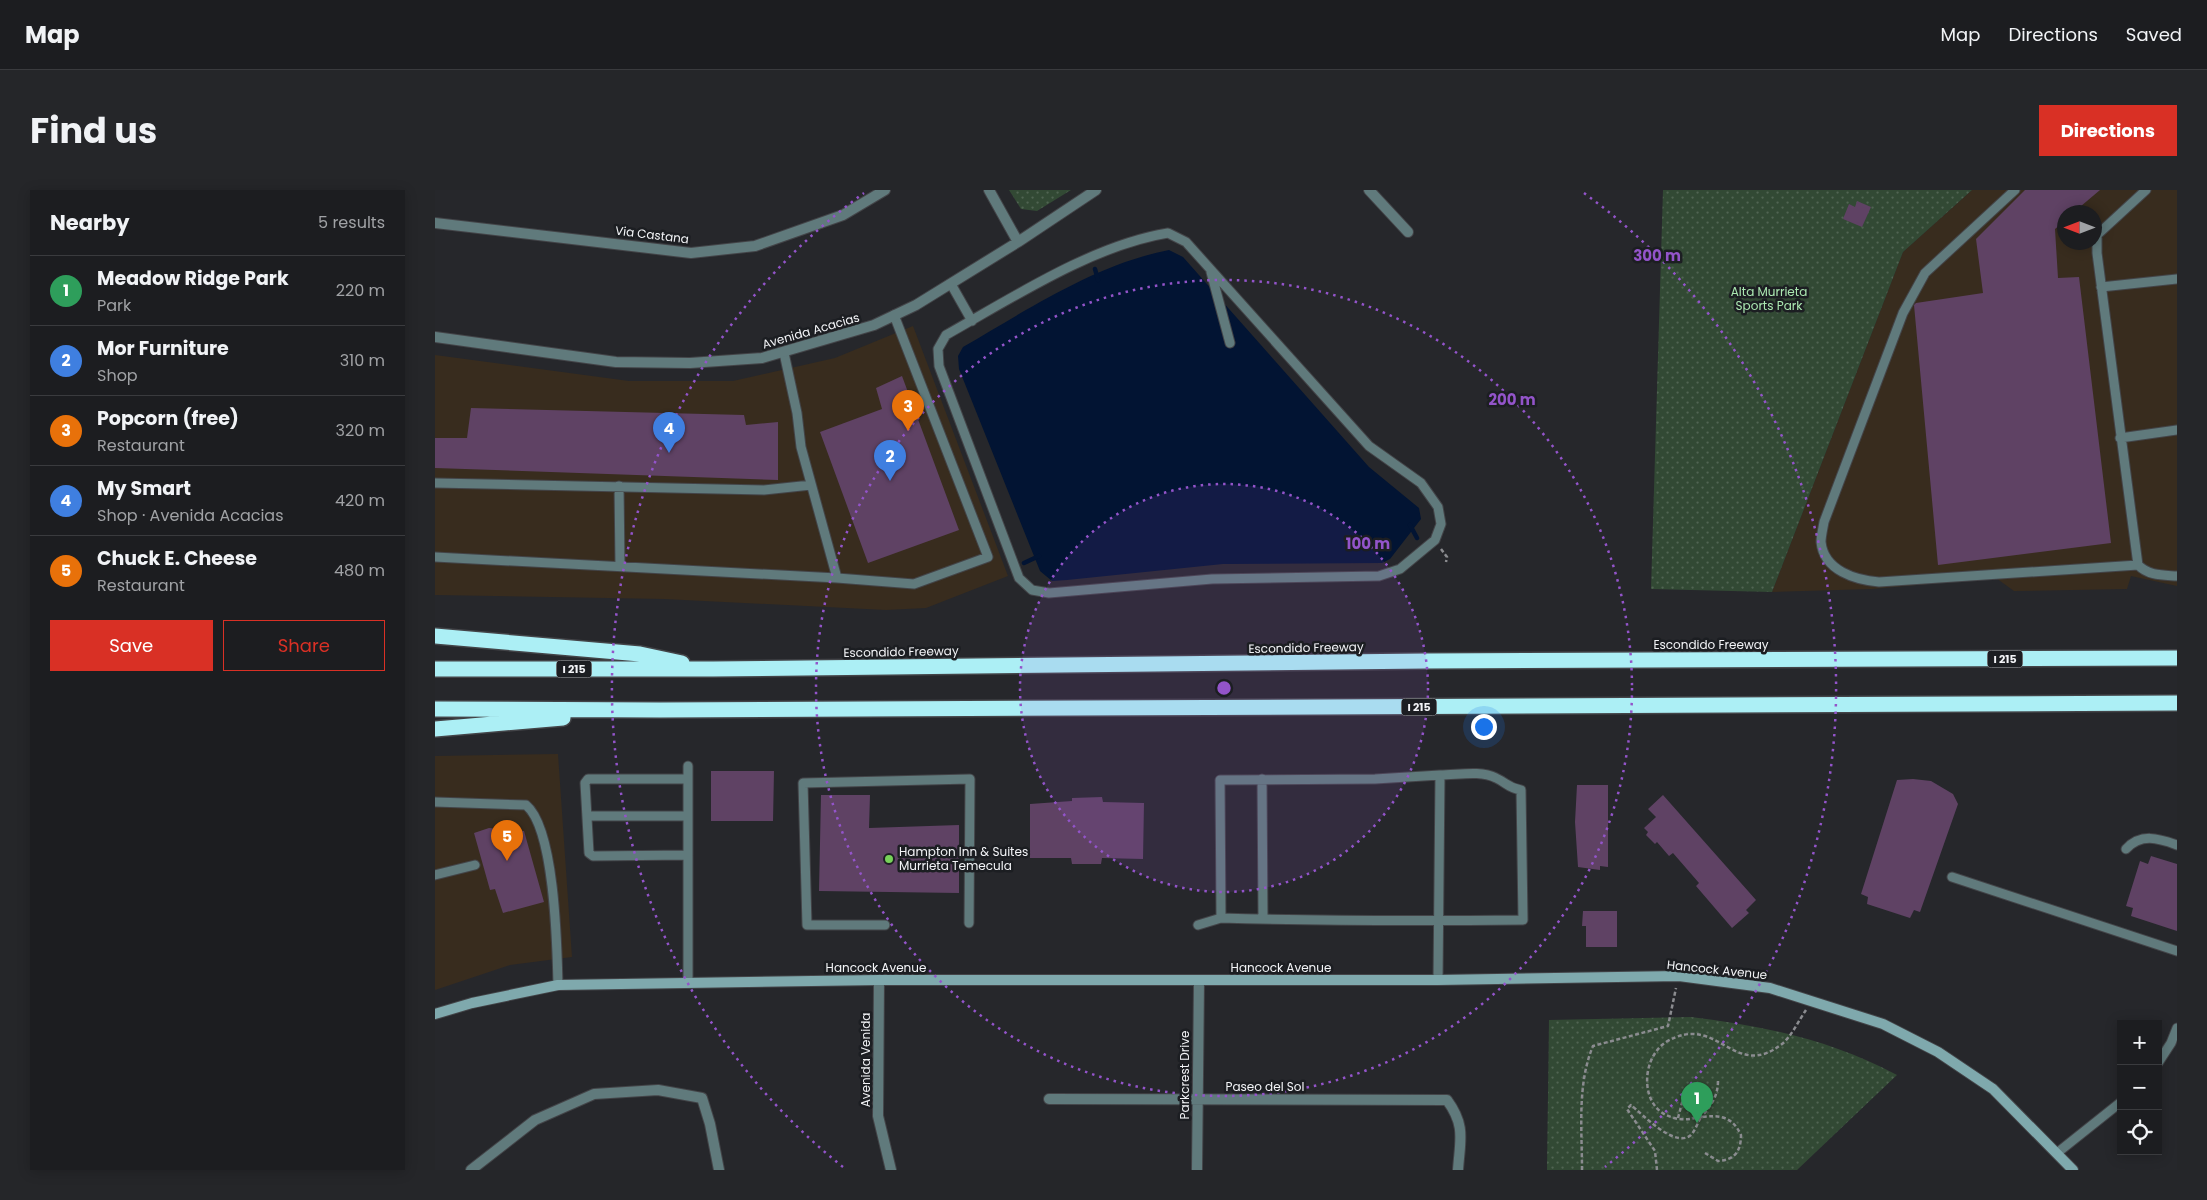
<!DOCTYPE html>
<html lang="en">
<head>
<meta charset="utf-8">
<style>
	body { margin:0; font-family:Poppins,sans-serif; background:#252629; color:#f1f3f6 }
	.controls { position:absolute; right:15px; bottom:15px; display:grid; overflow:hidden; border-radius:0px; box-shadow:0 2px 12px #0003 }
	.controls button { width:45px; height:45px; display:grid; place-items:center; padding:0; border:0; border-bottom:1px solid #3a3b3e; background:#1c1d20; color:#f1f3f6; font:25px sans-serif }
	.compass { position:absolute; left:1622px; top:15px; width:45px; height:45px; border-radius:50%; background:#1c1d20; box-shadow:0 2px 12px #0003; rotate:270deg }
	.you { position:absolute; left:1048px; top:536px; width:18px; height:18px; margin:-12px; border:4px solid #fff; border-radius:50%; background:#1a73e8; box-shadow:0 0 0 8px #1a73e833 }
	.badge { display:grid; place-items:center; width:32px; height:32px; border-radius:50%; background:#d93025; color:#fff; font-size:16px; font-weight:700 }
	.pin { position:absolute; translate:-50% -41px; filter:drop-shadow(0 1px 2px #0008) }
	.pin::after { content:''; position:absolute; top:26px; width:18px; height:15px; background:inherit; clip-path:polygon(0 0,100% 0,50% 100%) }
	.list { margin:0; padding:0; list-style:none }
	h2 { display:flex; justify-content:space-between; align-items:center; height:65px; margin:0; padding:0 20px; font-size:21px }
	h2 small { font-size:16px; font-weight:400; color:#a0a2a5 }
	.list li { display:grid; grid-template-columns:32px 1fr auto; gap:15px; align-items:center; box-sizing:border-box; height:70px; padding:0 20px; border-top:1px solid #3a3b3e }
	.list b { display:block; font-size:19px; white-space:nowrap }
	.list p { margin:0; font-size:16px; white-space:nowrap; color:#a0a2a5 }
	.list em { font-size:16px; font-style:normal; color:#a0a2a5 }
	.actions { display:flex; gap:10px; padding:15px 20px }
	.actions a { flex:1; padding:11px 0; border:1px solid #d93025; border-radius:0px; text-align:center; font-size:18px; color:#d93025 }
	.actions .main { background:#d93025; color:#fff }
	.icon { flex:none; width:28px; height:28px; fill:none; stroke:currentColor; stroke-width:2; stroke-linecap:round; stroke-linejoin:round }
	.map { position:relative; flex:none; width:1742px; height:980px; overflow:hidden; border-radius:0px }
	header { display:flex; align-items:center; gap:30px; box-sizing:border-box; height:70px; padding:0 25px; background:#1c1d20; border-bottom:1px solid #3a3b3e }
	header strong { font-size:24px }
	nav { display:flex; gap:28px; margin-inline-start:auto; font-size:18px }
	.intro { display:flex; align-items:center; justify-content:space-between; box-sizing:border-box; height:120px; padding:0 30px }
	h1 { margin:0; font-size:35px }
	.button { padding:12px 22px; border-radius:0px; background:#d93025; color:#fff; font-size:18px; font-weight:700 }
	main { display:flex; gap:30px; padding:0 30px }
	aside { flex:1; background:#1c1d20; border-radius:0px; box-shadow:0 2px 12px #0003 }
	.map>svg:first-child { display:block }
</style>
</head>
<body>
<header>
<strong>Map</strong>
<nav><a>Map</a><a>Directions</a><a>Saved</a></nav>
</header>
<div class="intro"><h1>Find us</h1><a class="button">Directions</a></div>
<main>
<aside>
<h2>Nearby<small>5 results</small></h2>
<ul class="list">
<li><span class="badge" style="background:#2e9e5b">1</span><div><b>Meadow Ridge Park</b><p>Park</p></div><em>220 m</em></li>
<li><span class="badge" style="background:#3f7fe0">2</span><div><b>Mor Furniture</b><p>Shop</p></div><em>310 m</em></li>
<li><span class="badge" style="background:#e8710a">3</span><div><b>Popcorn (free)</b><p>Restaurant</p></div><em>320 m</em></li>
<li><span class="badge" style="background:#3f7fe0">4</span><div><b>My Smart</b><p>Shop · Avenida Acacias</p></div><em>420 m</em></li>
<li><span class="badge" style="background:#e8710a">5</span><div><b>Chuck E. Cheese</b><p>Restaurant</p></div><em>480 m</em></li>
</ul>
<div class="actions"><a class="main">Save</a><a>Share</a></div>
</aside>
<div class="map">
<svg width="1742" height="980" viewBox="0 0 1742 980">
	<defs>
		<pattern id="park-dots" width="8" height="8" patternUnits="userSpaceOnUse" patternTransform="scale(1.25)"><rect width="8" height="8" fill="#324934"/><path d="M2 2h.1M6 6h.1" fill="none" stroke="#506452" stroke-width="1.8" stroke-linecap="round"/></pattern>
	</defs>
	<rect width="100%" height="100%" fill="#26272b"/>
	<path fill="#382c1e" fill-rule="evenodd" d="M 1537,0 L 1742,0 L 1742,396 L 1696,386 L 1692,399 L 1579,401 L 1561,388 L 1437,399 L 1337,402 L 1468,62 ZM 1630,22 L 1660,22 L 1660,52 L 1630,52 Z
		M 478,136 L 573,386 L 491,418 L 451,420 L 229,409 L 0,405 L 0,165 L 194,191 L 298,191 L 400,168 Z
		M 123,564 L 137,767 L 75,775 L 0,800 L 0,566 Z"/>
	<path fill="url(#park-dots)" d="M 574,0 L 636,0 L 602,21 L 586,19 Z
		M 1228,0 L 1537,0 L 1468,62 L 1337,402 L 1216,399 Z
		M 1256,827 C 1330,836 1396,850 1462,885 L 1362,980 L 1112,980 L 1114,830 Z"/>
	<path fill="#021433" d="M 734,60 L 748,67 L 934,277 L 984,318 L 986,329 L 955,369 L 947,373 L 788,374 L 632,390 L 617,391 L 605,381 L 524,179 L 523,166 L 528,157 C 592,120 661,74 734,60 Z"/>
	<g fill="none" stroke-linecap="round" stroke-linejoin="round">
		<path stroke="#021433" stroke-width="4.5" d="M 660,79 L 663,90
			M 975,335 L 982,348
			M 589,373 L 604,366"/>
	</g>
	<path fill="#5f4264" d="M 1590,0 L 1665,0 L 1639,22 L 1630,22 L 1630,31 L 1620,39 L 1623,88 L 1644,87 L 1676,353 L 1503,375 L 1479,115 L 1481,113 L 1548,103 L 1541,49 Z
		M 1422,11 L 1436,17 L 1427,37 L 1408,29 L 1414,14 L 1420,17 Z
		M 467,186 L 524,340 L 433,373 L 385,242 L 447,219 L 441,198 Z
		M 36,218 L 309,225 L 311,235 L 343,232 L 343,290 L 0,278 L 0,248 L 32,248 Z
		M 276,581 L 339,581 L 338,631 L 276,631 Z
		M 1478,589 L 1496,591 L 1518,604 L 1523,614 L 1485,722 L 1479,720 L 1475,728 L 1432,714 L 1433,707 L 1426,704 L 1462,590 Z
		M 1142,595 L 1173,595 L 1173,677 L 1165,676 L 1165,680 L 1143,677 L 1140,632 Z
		M 386,605 L 435,605 L 434,638 L 524,635 L 524,703 L 384,701 Z
		M 1228,605 L 1321,710 L 1311,720 L 1314,723 L 1297,738 L 1261,696 L 1264,693 L 1238,663 L 1234,666 L 1222,652 L 1220,654 L 1211,645 L 1213,642 L 1209,638 L 1221,627 L 1213,619 Z
		M 667,607 L 668,612 L 709,613 L 708,669 L 667,668 L 666,674 L 637,674 L 636,668 L 595,668 L 595,614 L 637,611 L 637,608 Z
		M 54,638 L 89,641 L 109,712 L 68,723 L 60,699 L 55,700 L 39,643 Z
		M 1716,666 L 1742,674 L 1742,741 L 1696,726 L 1698,718 L 1691,716 L 1705,671 L 1713,674 Z
		M 1148,721 L 1182,721 L 1182,757 L 1151,757 L 1151,736 L 1147,736 Z"/>
	<g fill="none" stroke-linecap="round" stroke-linejoin="round">
		<g stroke="#434448" stroke-width="11">
			<path id="lane" d="M 1580,0 L 1490,83 L 1468,123 L 1389,332 C 1388,338 1386,346 1386,352 C 1389,381 1421,390 1444,392 L 1703,375
				M 1711,0 L 1662,45 L 1662,63 L 1703,375 C 1714,386 1727,385 1742,386
				M 733,43 L 751,52 L 934,256 L 986,293 L 1003,317 L 1006,334 L 1000,350 L 965,379 L 944,386 L 777,389 L 614,403 L 597,400 L 584,388 L 504,176 L 503,159 L 511,145 C 577,108 658,55 733,43 Z
				M 776,82 L 795,153
				M 516,94 L 537,131
				M 1666,97 L 1742,89
				M 349,163 L 362,223 L 366,257 L 402,388 L 479,394 L 553,367 L 459,125
				M 1685,248 L 1742,240
				M 0,293 L 329,300 L 376,295
				M 184,296 L 185,375
				M 0,367 L 402,388
				M 253,576 L 253,793
				M 253,589 L 153,589 L 150,593 L 154,663 L 158,666 L 253,665
				M 827,589 L 828,729
				M 0,612 L 91,615 C 120,639 122,757 123,795
				M 152,626 L 253,626
				M 1691,659 C 1706,643 1723,648 1742,655
				M 0,685 L 40,675
				M 1517,687 L 1742,761
				M 450,735 L 372,735 L 368,593 L 535,589 L 534,733
				M 763,735 L 786,728
				M 1003,790 L 1005,585 L 940,589 L 785,590 L 786,728 C 887,731 988,731 1088,730 L 1086,600 C 1073,598 1072,593 1061,588 C 1045,580 1023,585 1005,585
				M 1723,873 L 1736,853 L 1742,838
				M 1622,963 L 1686,912"/>
		</g>
		<g stroke="#434448" stroke-width="12">
			<path id="street" d="M 554,0 L 583,52
				M 934,0 L 973,42
				M 0,33 L 256,63 L 320,56 L 408,25 L 450,0
				M 0,147 L 181,172 L 255,173 L 327,168 L 439,135 L 481,115 L 583,52 L 661,0
				M 444,790 L 443,926 L 456,980
				M 614,909 L 1012,910 C 1031,936 1025,950 1023,980
				M 36,980 L 100,930 L 159,904 L 223,900 L 267,908 L 275,934 L 284,980
				M 762,980 L 764,791"/>
		</g>
		<g stroke="#434448" stroke-width="12">
			<path id="secondary" d="M 0,824 L 37,813 L 123,795 L 444,790 L 1003,790 L 1244,786 L 1335,798 L 1448,834 L 1503,862 L 1558,899 L 1638,980"/>
		</g>
		<g stroke="#434448" stroke-width="18">
			<path id="highway" d="M 0,446 L 205,464 L 247,473
				M 0,479 L 278,479 L 991,471 L 1742,468
				M 0,519 L 225,520 L 1742,513
				M 0,539 L 128,528"/>
		</g>
		<path stroke="#8b8c90" stroke-width="2.5" stroke-dasharray="4 2.5" stroke-linecap="butt" d="M 1006,359 L 1012,367 L 1011,372
			M 1283,891 C 1283,906 1276,916 1266,927 C 1256,929 1246,931 1236,927 C 1204,917 1206,868 1231,852 C 1283,821 1298,892 1347,854 C 1356,847 1364,830 1371,820
			M 1243,928 L 1248,909
			M 1147,980 C 1147,939 1142,894 1158,856 L 1233,836 L 1241,798
			M 1222,980 L 1220,961 L 1192,919 L 1196,915 C 1207,924 1240,959 1256,945 C 1260,941 1263,932 1266,927 C 1285,925 1297,926 1306,945 C 1306,962 1299,970 1283,971 L 1270,963"/>
		<use href="#lane" stroke="#607a7c" stroke-width="9"/>
		<use href="#street" stroke="#607a7c" stroke-width="10"/>
		<use href="#secondary" stroke="#7fa9ad" stroke-width="10"/>
		<use href="#highway" stroke="#aceff5" stroke-width="15"/>
	</g>
	<circle cx="789" cy="498" r="204" fill="#9354ca" fill-opacity=".12"/>
	<g fill="none" stroke="#9354ca" stroke-width="2.5" stroke-dasharray="2.5 5">
		<circle cx="789" cy="498" r="204"/>
		<circle cx="789" cy="498" r="408"/>
		<path d="M408 977A612 612 0 0 1 429 3M1149 3A612 612 0 0 1 1170 977"/>
	</g>
	<circle fill="#77d259" stroke="#1c1e22" stroke-width="2" cx="454" cy="669" r="5"/>
	<g text-anchor="middle" stroke-width="5" stroke-linejoin="round" paint-order="stroke">
		<g fill="#1c1e22" stroke="#b2b4b7" stroke-width="1">
			<rect x="1552.5" y="460.5" width="35" height="17" rx="4"/>
			<rect x="121.5" y="470.5" width="35" height="17" rx="4"/>
			<rect x="966.5" y="508.5" width="35" height="17" rx="4"/>
		</g>
		<g font-size="11" font-weight="bold" fill="#f3f4f7">
			<text x="1570" y="473">I 215</text>
			<text x="139" y="483">I 215</text>
			<text x="984" y="521">I 215</text>
		</g>
		<g font-size="12" fill="#f3f4f7" stroke="#1c1e22">
			<text transform="translate(217 45) rotate(7)" y="4">Via Castana</text>
			<text transform="translate(376 141) rotate(-16)" y="4">Avenida Acacias</text>
			<text x="1276" y="459">Escondido Freeway</text>
			<text transform="translate(871 458) rotate(-1)" y="4">Escondido Freeway</text>
			<text transform="translate(466 462) rotate(-1)" y="4">Escondido Freeway</text>
			<text x="441" y="782">Hancock Avenue</text>
			<text x="846" y="782">Hancock Avenue</text>
			<text transform="translate(1282 780) rotate(6)" y="4">Hancock Avenue</text>
			<text transform="translate(431 870) rotate(-90)" y="4">Avenida Venida</text>
			<text transform="translate(750 885) rotate(-90)" y="4">Parkcrest Drive</text>
			<text x="830" y="901">Paseo del Sol</text>
		</g>
		<g font-size="12" fill="#abe8b1" stroke="#1c1e22">
			<text x="1334" y="106">Alta Murrieta<tspan x="1334" dy="14">Sports Park</tspan></text>
		</g>
		<g font-size="12" fill="#f3f4f7" stroke="#1c1e22" text-anchor="start">
			<text x="464" y="666">Hampton Inn &amp; Suites<tspan x="464" dy="14">Murrieta Temecula</tspan></text>
		</g>
	</g>
	<circle cx="789" cy="498" r="8" fill="#9354ca" stroke="#1c1e22" stroke-width="2.5"/>
	<g font-size="15" text-anchor="middle" font-weight="bold" fill="#9354ca" stroke="#1c1e22" stroke-width="5" stroke-linejoin="round" paint-order="stroke">
		<text x="1222" y="71">300 m</text>
		<text x="1077" y="215">200 m</text>
		<text x="933" y="359">100 m</text>
	</g>
</svg>
<div class="controls">
<button>+</button>
<button>−</button>
<button><svg class="icon" aria-label="locate" viewBox="0 0 24 24"><circle cx="12" cy="12" r="6"/><path d="M12 2v4M12 18v4M2 12h4M18 12h4"/></svg></button>
</div>
<svg class="compass" viewBox="-18 -18 36 36"><path d="M0-13l5 13h-10z" fill="#e53935"/><path d="M0 13l5-13h-10z" fill="#a0a2a5"/></svg>
<div class="you"></div>
<div class="pin badge" style="left:1262px;top:933px;background:#2e9e5b">1</div>
<div class="pin badge" style="left:455px;top:291px;background:#3f7fe0">2</div>
<div class="pin badge" style="left:473px;top:241px;background:#e8710a">3</div>
<div class="pin badge" style="left:234px;top:263px;background:#3f7fe0">4</div>
<div class="pin badge" style="left:72px;top:671px;background:#e8710a">5</div>
</div>
</main>
</body>
</html>
